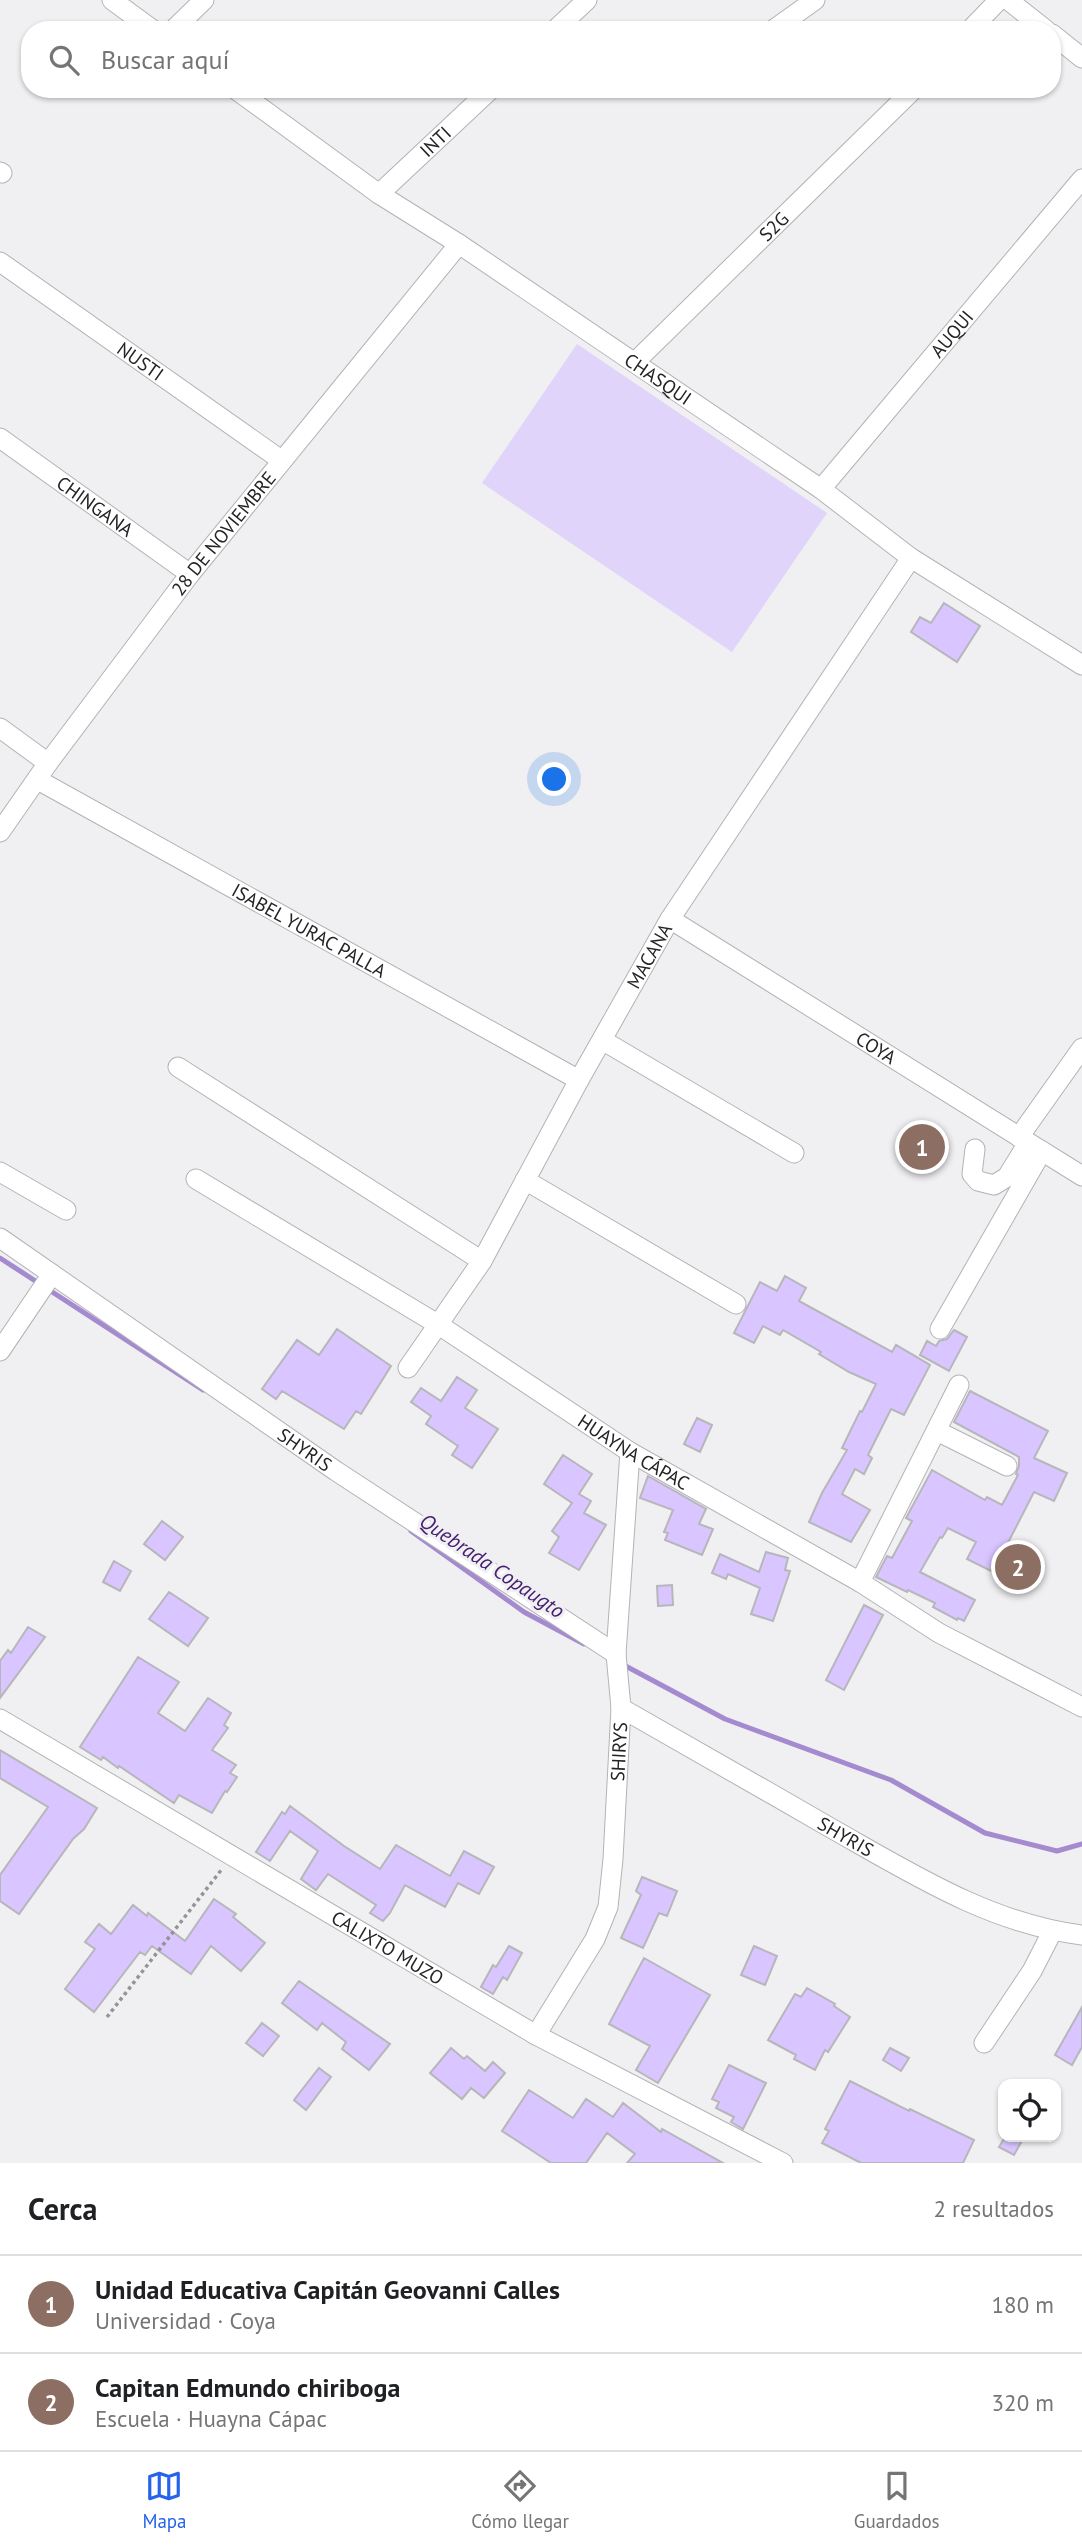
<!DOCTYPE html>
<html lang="es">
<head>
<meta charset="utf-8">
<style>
	body { margin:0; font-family:"PT Sans",sans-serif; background:#f2f2f2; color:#202124 }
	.controls { position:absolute; right:21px; bottom:21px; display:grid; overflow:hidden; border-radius:14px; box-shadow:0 2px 5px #0004 }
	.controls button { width:63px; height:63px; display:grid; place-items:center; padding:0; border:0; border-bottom:2px solid #e0e0e0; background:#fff; color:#202124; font:35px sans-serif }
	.you { position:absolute; left:555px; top:780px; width:24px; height:24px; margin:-18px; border:5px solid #fff; border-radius:50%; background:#1a73e8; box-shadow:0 0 0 10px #1a73e833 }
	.badge { display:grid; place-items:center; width:46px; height:46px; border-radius:50%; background:#2563eb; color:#fff; font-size:23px; font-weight:700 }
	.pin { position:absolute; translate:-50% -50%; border:4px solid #fff; box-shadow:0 2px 7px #0006 }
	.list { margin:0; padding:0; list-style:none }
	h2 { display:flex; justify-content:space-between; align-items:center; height:91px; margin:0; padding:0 28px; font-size:30px }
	h2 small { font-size:23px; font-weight:400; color:#757577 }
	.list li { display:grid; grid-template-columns:46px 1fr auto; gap:21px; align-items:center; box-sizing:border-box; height:98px; padding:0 28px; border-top:2px solid #e0e0e0 }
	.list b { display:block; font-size:26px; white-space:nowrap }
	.list p { margin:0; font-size:23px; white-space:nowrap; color:#757577 }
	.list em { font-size:23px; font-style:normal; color:#757577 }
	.icon { flex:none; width:38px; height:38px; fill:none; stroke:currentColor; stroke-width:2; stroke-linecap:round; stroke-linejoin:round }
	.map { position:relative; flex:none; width:1082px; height:2163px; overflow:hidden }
	.search { position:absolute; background:#fff; box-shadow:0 2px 5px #0004; left:21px; right:21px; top:21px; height:77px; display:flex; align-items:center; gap:18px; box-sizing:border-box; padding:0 24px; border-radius:28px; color:#757577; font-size:26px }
	.sheet { height:287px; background:#fff }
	nav { display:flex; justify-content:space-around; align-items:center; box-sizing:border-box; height:98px; border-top:2px solid #e0e0e0; background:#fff; font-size:19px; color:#757577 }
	nav a { display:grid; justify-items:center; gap:4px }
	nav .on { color:#2563eb }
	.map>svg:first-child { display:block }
</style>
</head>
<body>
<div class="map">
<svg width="1082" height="2163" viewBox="0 0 1082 2163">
	<rect width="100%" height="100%" fill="#f0eff2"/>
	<path fill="#e1d4fa" d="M 577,344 L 827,513 L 732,652 L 482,483 Z"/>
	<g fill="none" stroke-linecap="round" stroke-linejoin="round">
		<path stroke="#a48acf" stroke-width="5" d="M 0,1258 L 203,1390
			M 411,1531 L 524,1612 L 584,1644
			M 620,1663 L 725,1719 L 891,1780 L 985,1833 L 1057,1851 L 1082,1844"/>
	</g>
	<path fill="#d9c5ff" stroke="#b7b6ba" stroke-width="2" d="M 944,603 L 980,626 L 957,662 L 911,632 L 920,617 L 931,623 Z
		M 785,1276 L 806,1288 L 799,1301 L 892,1352 L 896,1345 L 930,1365 L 904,1415 L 891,1409 L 868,1455 L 872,1458 L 864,1474 L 855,1469 L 842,1494 L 870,1510 L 851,1542 L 809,1522 L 822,1493 L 847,1450 L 842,1448 L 860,1411 L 862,1412 L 876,1384 L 849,1372 L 819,1354 L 821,1352 L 783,1330 L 780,1335 L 763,1326 L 754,1343 L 734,1333 L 760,1282 L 777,1291 Z
		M 337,1329 L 391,1366 L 361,1414 L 356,1411 L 344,1429 L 282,1391 L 276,1399 L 262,1389 L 297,1340 L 319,1355 Z
		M 954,1330 L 967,1337 L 949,1371 L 920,1355 L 927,1341 L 936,1346 L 939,1341 L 947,1339 Z
		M 457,1377 L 477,1390 L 465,1408 L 498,1429 L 472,1468 L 452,1455 L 458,1446 L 426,1424 L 431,1416 L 411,1402 L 421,1388 L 441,1401 Z
		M 970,1391 L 1048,1431 L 1034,1458 L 1067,1473 L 1054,1501 L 1034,1492 L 993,1572 L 967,1559 L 976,1542 L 948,1528 L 942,1538 L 940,1537 L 920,1572 L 975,1600 L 964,1621 L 958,1618 L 957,1620 L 933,1607 L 935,1603 L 908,1590 L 907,1592 L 876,1577 L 887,1556 L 892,1558 L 912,1521 L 906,1518 L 932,1470 L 985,1500 L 987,1497 L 1002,1505 L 1018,1475 L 1016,1474 L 1019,1466 L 1019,1457 L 954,1422 Z
		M 697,1418 L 712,1425 L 700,1452 L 684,1444 Z
		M 563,1455 L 592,1474 L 579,1494 L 591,1501 L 584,1513 L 606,1525 L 579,1570 L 549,1553 L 559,1537 L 552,1531 L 572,1503 L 544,1484 Z
		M 648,1476 L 706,1509 L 699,1524 L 713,1529 L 702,1555 L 665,1540 L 668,1533 L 664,1532 L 673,1510 L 640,1498 Z
		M 162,1521 L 183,1537 L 165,1560 L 144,1544 Z
		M 766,1552 L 788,1558 L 785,1570 L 790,1571 L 773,1621 L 751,1614 L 760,1588 L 728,1574 L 726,1579 L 712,1573 L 720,1554 L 759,1572 Z
		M 114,1561 L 131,1571 L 120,1591 L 103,1582 Z
		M 672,1585 L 673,1605 L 658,1606 L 657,1586 Z
		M 169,1592 L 208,1618 L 188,1646 L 149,1619 Z
		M 864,1605 L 883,1615 L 844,1690 L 826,1680 Z
		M 28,1627 L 45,1637 L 0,1698 L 0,1661 L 8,1650 L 11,1653 Z
		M 138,1657 L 179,1682 L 158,1713 L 185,1731 L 208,1698 L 231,1713 L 224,1725 L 228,1728 L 212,1750 L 236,1765 L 230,1773 L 237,1777 L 227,1792 L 225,1791 L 212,1813 L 179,1795 L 174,1803 L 119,1766 L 118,1768 L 103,1757 L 101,1760 L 80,1747 Z
		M 0,1750 L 97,1808 L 84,1829 L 73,1839 L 19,1914 L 0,1901 L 0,1875 L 48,1807 L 0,1778 Z
		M 290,1806 L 344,1846 L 380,1869 L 396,1845 L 450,1876 L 464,1851 L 494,1867 L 479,1894 L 458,1883 L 445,1907 L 405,1885 L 390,1913 L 383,1921 L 370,1913 L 376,1905 L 328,1874 L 316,1890 L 301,1879 L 318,1851 L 290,1831 L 270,1861 L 256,1852 L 282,1812 L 285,1814 Z
		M 642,1877 L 677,1891 L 667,1916 L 659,1913 L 643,1948 L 621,1938 L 641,1895 L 636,1891 Z
		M 214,1899 L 236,1914 L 233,1917 L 265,1943 L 241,1971 L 211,1946 L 191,1974 L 152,1946 L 145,1955 L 140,1952 L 94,2012 L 65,1989 L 95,1949 L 85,1942 L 99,1924 L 111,1934 L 133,1905 L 147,1916 L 148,1913 L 185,1941 Z
		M 509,1946 L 522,1953 L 507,1980 L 503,1977 L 493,1994 L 481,1987 L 493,1965 L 496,1967 Z
		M 754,1946 L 777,1956 L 765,1985 L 741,1975 Z
		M 644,1958 L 710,1995 L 658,2083 L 636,2070 L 650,2046 L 609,2024 Z
		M 299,1981 L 390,2044 L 369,2070 L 342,2049 L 346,2042 L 322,2023 L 317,2030 L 282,2003 Z
		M 807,1988 L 835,2004 L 834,2006 L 850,2017 L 828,2052 L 825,2050 L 815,2070 L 794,2059 L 796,2055 L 768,2040 L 795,1994 L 801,1997 Z
		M 1082,2007 L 1082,2047 L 1072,2065 L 1055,2055 Z
		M 262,2023 L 279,2036 L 263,2056 L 246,2043 Z
		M 451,2048 L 464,2059 L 467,2056 L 485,2071 L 493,2062 L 505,2073 L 484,2098 L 471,2088 L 462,2099 L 430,2073 Z
		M 890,2048 L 909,2058 L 901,2071 L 883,2060 Z
		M 729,2065 L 766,2083 L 743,2129 L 731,2122 L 734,2117 L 716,2108 L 719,2102 L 712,2099 Z
		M 319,2068 L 331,2077 L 306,2110 L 294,2100 Z
		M 850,2081 L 909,2111 L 910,2109 L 974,2140 L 963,2163 L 861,2163 L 822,2143 L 829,2131 L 825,2129 Z
		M 529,2090 L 573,2118 L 586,2099 L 613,2117 L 623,2103 L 661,2132 L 662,2129 L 723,2163 L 627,2163 L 635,2154 L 607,2133 L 586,2163 L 551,2163 L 502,2131 Z
		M 1005,2137 L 1024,2137 L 1014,2155 L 999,2147 Z"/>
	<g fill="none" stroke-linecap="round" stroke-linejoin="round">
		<g stroke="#b3b2b6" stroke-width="21">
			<g id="minor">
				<path d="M 112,0 L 153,30"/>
				<path d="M 1008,0 L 1046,30"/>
				<path d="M 173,30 L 204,0"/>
				<path d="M 555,30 L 587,0"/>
				<path d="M 773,30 L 815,0"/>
				<path d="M 970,30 L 999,0"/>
				<path d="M 1052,34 L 1082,58"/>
				<path id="s1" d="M 235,89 L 379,194 L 459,244 L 821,489 L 911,558 L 1082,665"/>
				<path d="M 0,172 L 2,173"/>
				<path id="s2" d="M 379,194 L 491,89"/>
				<path id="s3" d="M 0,262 L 281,460"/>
				<path id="s4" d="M 635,362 L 914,89"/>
				<path id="s5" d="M 0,438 L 190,574"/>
				<path id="s6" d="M 821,489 L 1082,179"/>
				<path d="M 0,728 L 48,763"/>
				<path id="s7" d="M 38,780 L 579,1080"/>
				<path id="s8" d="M 0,832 L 48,763 L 190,574 L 459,244"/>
				<path id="s9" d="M 670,919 L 1082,1176"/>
				<path d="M 602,1040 L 794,1153"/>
				<path d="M 178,1067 L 482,1261"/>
				<path d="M 1019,1137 L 1082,1048"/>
				<path d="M 975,1149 L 972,1174 L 978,1181 L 994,1185 L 1007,1177 L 1028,1143"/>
				<path d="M 0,1172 L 66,1210"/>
				<path id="s10" d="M 196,1179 L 439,1325 L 630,1452 L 860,1582 L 939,1633 L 1082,1707"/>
				<path d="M 525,1180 L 736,1304"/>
				<path id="s11" d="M 0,1238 L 336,1471 L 616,1654"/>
				<path d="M 940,1329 L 1042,1151"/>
				<path d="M 0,1351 L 52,1274"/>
				<path id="s12" d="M 408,1368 L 482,1261 L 579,1080 L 670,919 L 911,558"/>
				<path d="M 937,1431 L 1007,1466"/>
				<path d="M 860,1582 L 959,1385"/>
				<path id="s13" d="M 621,1708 C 691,1748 760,1787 829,1827 C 909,1872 990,1924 1082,1935"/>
				<path id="s14" d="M 0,1719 L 536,2035 L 783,2163"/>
				<path id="s15" d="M 536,2035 L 595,1939 L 608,1907 L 613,1859 L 621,1708 L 616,1654 L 630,1452"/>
				<path d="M 984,2043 L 1032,1971 L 1052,1932"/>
			</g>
		</g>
		<path stroke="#949396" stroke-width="3.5" stroke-dasharray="3.5 3.5" stroke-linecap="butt" d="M 107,2017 L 222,1869"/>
		<use href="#minor" stroke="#fff" stroke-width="19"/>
	</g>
	<g text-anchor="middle" stroke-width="6" stroke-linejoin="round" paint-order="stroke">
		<g font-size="19" fill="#252425" stroke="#f0eff2">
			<text dy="7" stroke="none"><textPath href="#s2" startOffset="77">INTI</textPath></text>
			<text dy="7" stroke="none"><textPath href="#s4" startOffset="194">S2G</textPath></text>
			<text dy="7" stroke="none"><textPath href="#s6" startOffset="203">AUQUI</textPath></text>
			<text dy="7" stroke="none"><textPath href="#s3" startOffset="172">NUSTI</textPath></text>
			<text dy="7" stroke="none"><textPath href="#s1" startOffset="513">CHASQUI</textPath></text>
			<text dy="7" stroke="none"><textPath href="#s5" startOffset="117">CHINGANA</textPath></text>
			<text dy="7" stroke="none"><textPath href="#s8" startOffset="373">28 DE NOVIEMBRE</textPath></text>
			<text dy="7" stroke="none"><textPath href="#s7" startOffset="310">ISABEL YURAC PALLA</textPath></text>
			<text dy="7" stroke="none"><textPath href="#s12" startOffset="478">MACANA</textPath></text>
			<text dy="7" stroke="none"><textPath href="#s9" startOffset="243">COYA</textPath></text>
			<text dy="7" stroke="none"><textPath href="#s11" startOffset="371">SHYRIS</textPath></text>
			<text dy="7" stroke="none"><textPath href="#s10" startOffset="516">HUAYNA CÁPAC</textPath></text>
			<text dy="7" stroke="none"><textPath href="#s15" startOffset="303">SHIRYS</textPath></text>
			<text dy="7" stroke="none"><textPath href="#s13" startOffset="259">SHYRIS</textPath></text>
			<text dy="7" stroke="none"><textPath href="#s14" startOffset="450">CALIXTO MUZO</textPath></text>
		</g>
		<g font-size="21" font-style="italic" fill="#462171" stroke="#f0eff2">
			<text transform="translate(492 1566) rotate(34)" y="7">Quebrada Copaugto</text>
		</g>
	</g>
</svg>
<div class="controls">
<button><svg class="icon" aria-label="locate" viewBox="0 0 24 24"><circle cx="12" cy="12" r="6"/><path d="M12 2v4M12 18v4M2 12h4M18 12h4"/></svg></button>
</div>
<div class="you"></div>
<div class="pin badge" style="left:922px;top:1147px;background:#8d6e63">1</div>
<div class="pin badge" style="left:1018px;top:1567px;background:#8d6e63">2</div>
<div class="search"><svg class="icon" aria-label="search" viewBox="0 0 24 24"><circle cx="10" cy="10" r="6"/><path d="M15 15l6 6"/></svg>Buscar aquí</div>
</div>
<section class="sheet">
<h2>Cerca<small>2 resultados</small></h2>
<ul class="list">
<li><span class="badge" style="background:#8d6e63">1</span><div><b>Unidad Educativa Capitán Geovanni Calles</b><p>Universidad · Coya</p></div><em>180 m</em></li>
<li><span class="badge" style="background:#8d6e63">2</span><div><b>Capitan Edmundo chiriboga</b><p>Escuela · Huayna Cápac</p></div><em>320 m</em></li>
</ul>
</section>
<nav>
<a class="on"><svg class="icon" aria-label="map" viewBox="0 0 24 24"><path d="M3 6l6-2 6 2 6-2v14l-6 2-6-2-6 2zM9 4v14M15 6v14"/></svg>Mapa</a>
<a><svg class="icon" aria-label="directions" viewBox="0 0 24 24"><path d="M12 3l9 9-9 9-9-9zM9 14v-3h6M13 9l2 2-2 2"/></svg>Cómo llegar</a>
<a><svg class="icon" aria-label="saved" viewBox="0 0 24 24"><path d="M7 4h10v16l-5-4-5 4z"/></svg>Guardados</a>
</nav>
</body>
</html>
